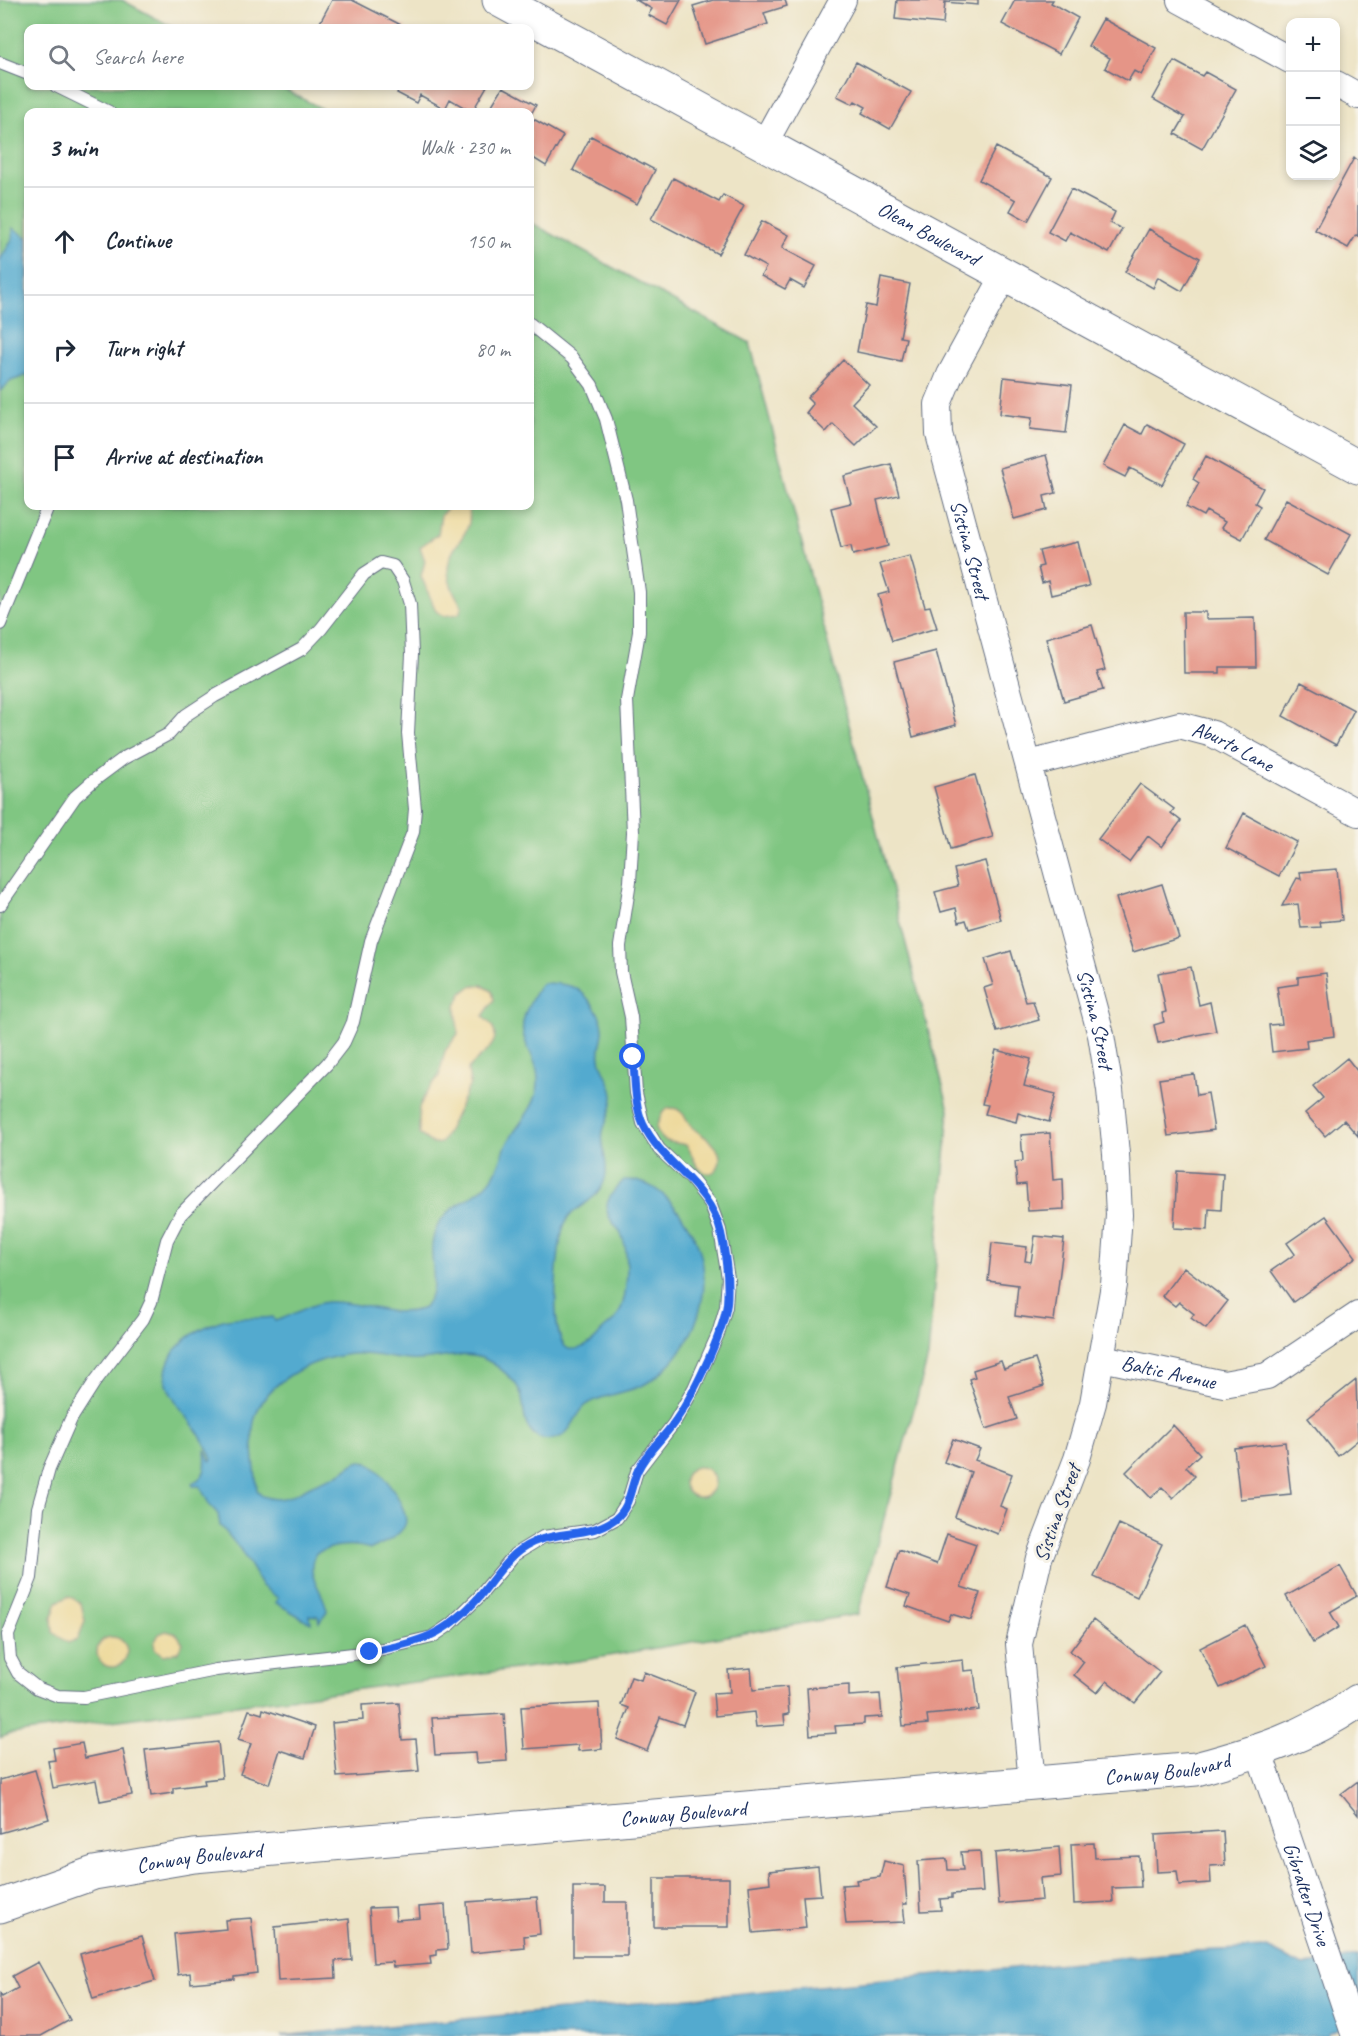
<!DOCTYPE html>
<html lang="en">
<head>
<meta charset="utf-8">
<style>
	body { margin:0; font-family:Caveat,sans-serif; background:#f2f2f3; color:#1f2937 }
	.controls { position:absolute; right:18px; top:18px; display:grid; overflow:hidden; border-radius:12px; box-shadow:0 3px 9px #0003 }
	.controls button { width:54px; height:54px; display:grid; place-items:center; padding:0; border:0; border-bottom:2px solid #e0e1e3; background:#fff; color:#1f2937; font:30px sans-serif }
	.stop { position:absolute; width:18px; height:18px; margin:-14px; border:4px solid #2563eb; border-radius:50%; background:#fff }
	.stop.end { background:#2563eb; border-color:#fff; box-shadow:0 2px 6px #0008 }
	.list { margin:0; padding:0; list-style:none }
	h2 { display:flex; justify-content:space-between; align-items:center; height:78px; margin:0; padding:0 24px; font-size:26px }
	h2 small { font-size:20px; font-weight:400; color:#747a83 }
	.list li { display:grid; grid-template-columns:39px 1fr auto; gap:18px; align-items:center; box-sizing:border-box; height:108px; padding:0 24px; border-top:2px solid #e0e1e3 }
	.list b { display:block; font-size:22px; white-space:nowrap }
	.list em { font-size:20px; font-style:normal; color:#747a83 }
	.icon { flex:none; width:33px; height:33px; fill:none; stroke:currentColor; stroke-width:2; stroke-linecap:round; stroke-linejoin:round }
	.map { position:relative; flex:none; width:1358px; height:2036px; overflow:hidden }
	.search { position:absolute; background:#fff; box-shadow:0 3px 9px #0003; left:24px; top:24px; width:510px; height:66px; display:flex; align-items:center; gap:15px; box-sizing:border-box; padding:0 21px; border-radius:12px; color:#747a83; font-size:22px }
	.panel { position:absolute; background:#fff; box-shadow:0 3px 9px #0003; left:24px; top:108px; width:510px; height:402px; border-radius:12px }
	.map>svg:first-child { display:block }
</style>
</head>
<body>
<div class="map">
<svg width="1358" height="2036" viewBox="0 0 1358 2036">
	<rect width="100%" height="100%" fill="#f7f3e8"/>
	<filter id="ink" filterUnits="userSpaceOnUse"><feTurbulence type="fractalNoise" baseFrequency=".0167" numOctaves="2"/><feDisplacementMap in="SourceGraphic" scale="12" xChannelSelector="R" yChannelSelector="G"/><feConvolveMatrix kernelMatrix="1 2 1 2 8 2 1 2 1" color-interpolation-filters="sRGB"/></filter>
	<filter id="wash" filterUnits="userSpaceOnUse"><feTurbulence type="fractalNoise" baseFrequency=".008" numOctaves="4" result="noise"/><feDisplacementMap in="SourceGraphic" scale="24" xChannelSelector="R" yChannelSelector="G"/><feGaussianBlur stdDeviation="1.35" result="paint"/><feColorMatrix in="noise" values="0 0 0 0 0 0 0 0 0 0 0 0 0 0 0 0 0 1.4 0 .05"/><feComposite in="paint" operator="in"/></filter>
	<g filter="url(#wash)">
		<rect width="100%" height="100%" fill="#ede4c6"/>
		<path fill="#80c682" stroke="#4e7a70" stroke-width="1.5" d="M 0,0 L 122,0 L 174,28 L 28,28 L 28,86 L 278,86 L 328,112 L 28,112 L 28,506 L 530,506 L 530,222 L 750,343 L 949,1110 L 928,1357 L 858,1614 L 578,1661 L 10,1734 L 0,1738 Z"/>
		<path fill="#eeda9e" stroke="#84847e" stroke-width="1.5" d="M 449,506 L 467,506 C 482,543 422,547 462,606 L 459,614 L 443,616 L 436,611 L 421,576 L 425,561 L 420,547 L 438,534 L 441,515 Z
			M 482,985 L 492,991 L 494,1000 L 483,1016 C 485,1020 490,1022 492,1026 C 504,1045 477,1057 468,1069 C 468,1074 470,1079 470,1084 C 469,1087 444,1140 441,1143 L 433,1144 L 419,1134 L 419,1108 L 426,1093 L 439,1076 L 445,1051 L 458,1034 L 456,1006 L 462,993 L 470,987 Z
			M 669,1108 C 674,1108 677,1108 681,1112 C 686,1116 688,1123 692,1127 C 700,1135 715,1141 719,1153 C 723,1166 713,1180 700,1169 C 693,1163 693,1153 686,1145 C 671,1141 661,1145 656,1127 L 663,1112 Z
			M684 1482a15 15 0 1 1 30 0a15 15 0 1 1-30 0Z
			M 69,1596 L 81,1603 L 85,1621 L 78,1639 L 68,1643 L 53,1632 L 52,1617 L 57,1602 Z
			M 166,1631 L 177,1634 L 183,1643 L 178,1652 L 164,1655 L 155,1649 L 154,1643 L 159,1634 Z
			M97 1652a15 15 0 1 1 30 0a15 15 0 1 1-30 0Z"/>
		<path fill="#52aacf" stroke="#366c96" stroke-width="1.5" d="M 13,228 L 28,238 L 28,375 L 11,381 L 0,391 L 0,260 L 13,238 Z
			M 543,983 C 552,983 562,984 570,986 C 585,990 604,1016 603,1031 C 603,1040 598,1048 600,1058 C 602,1071 612,1082 613,1096 C 613,1109 606,1120 603,1131 C 600,1145 607,1158 606,1172 C 604,1202 573,1204 565,1223 C 557,1241 547,1342 569,1349 C 579,1351 591,1344 597,1337 C 602,1329 611,1325 616,1318 C 629,1300 630,1253 621,1234 C 616,1224 606,1219 607,1206 C 608,1196 617,1187 624,1180 C 656,1179 677,1206 692,1232 C 720,1282 696,1353 647,1383 C 631,1393 596,1395 584,1407 C 573,1418 570,1443 544,1439 C 520,1434 526,1410 521,1394 C 517,1380 495,1363 482,1358 C 459,1350 433,1362 410,1360 C 391,1359 370,1352 351,1354 C 311,1359 258,1383 253,1428 C 251,1448 256,1471 257,1491 L 262,1496 C 284,1505 298,1491 317,1483 C 326,1479 334,1477 342,1472 C 349,1468 354,1461 362,1461 C 378,1461 411,1511 405,1525 C 399,1537 382,1544 371,1549 C 351,1543 335,1545 316,1553 C 303,1576 324,1589 327,1611 L 319,1622 L 318,1616 L 310,1615 L 311,1623 L 276,1603 L 278,1598 L 262,1586 L 240,1549 L 220,1525 L 218,1514 L 209,1504 L 200,1486 L 193,1486 L 192,1483 C 208,1477 206,1463 205,1449 L 210,1461 L 212,1460 C 207,1442 187,1417 176,1402 C 146,1361 191,1328 227,1319 C 242,1316 258,1320 273,1317 L 275,1321 C 294,1316 307,1304 327,1302 C 360,1300 393,1320 424,1308 C 446,1278 420,1253 440,1222 C 451,1205 472,1199 486,1185 C 498,1174 500,1158 507,1144 C 516,1125 537,1108 538,1084 C 540,1049 508,1042 531,1001 C 535,994 537,987 543,983 Z
			M 1267,1948 L 1303,1966 L 1358,1956 L 1358,2020 L 1328,2033 L 1327,2036 L 281,2036 L 1195,1951 Z"/>
		<g id="blocks">
			<path fill="#e59587" d="M 332,0 L 352,0 L 407,28 L 317,28 Z
				M 636,0 L 681,0 L 667,25 L 648,15 L 652,9 Z
				M 713,0 L 785,0 L 787,6 L 764,13 L 768,24 L 705,44 L 693,6 Z
				M 897,0 L 978,0 L 978,5 L 945,2 L 943,24 L 895,19 Z
				M 1015,0 L 1053,0 L 1051,3 L 1078,18 L 1059,54 L 1002,24 Z
				M 1103,19 L 1156,48 L 1141,75 L 1134,71 L 1128,81 L 1105,68 L 1110,58 L 1088,46 Z
				M 1174,61 L 1202,76 L 1205,72 L 1236,89 L 1202,149 L 1175,134 L 1185,117 L 1153,99 Z
				M 856,62 L 911,92 L 890,129 L 862,113 L 866,107 L 855,101 L 853,104 L 837,96 Z
				M 401,86 L 487,86 L 472,112 L 450,99 L 445,109 L 420,95 L 416,103 L 397,93 Z
				M 503,87 L 536,105 L 530,116 L 530,112 L 497,112 L 499,109 L 492,105 Z
				M 530,117 L 563,136 L 546,166 L 530,156 Z
				M 591,136 L 655,170 L 637,204 L 573,170 Z
				M 996,147 L 1052,177 L 1028,221 L 1010,211 L 1016,200 L 979,180 Z
				M 1354,158 L 1358,161 L 1358,236 L 1356,235 L 1348,248 L 1315,230 Z
				M 673,178 L 719,202 L 723,195 L 744,206 L 718,254 L 651,219 Z
				M 1071,189 L 1115,212 L 1110,223 L 1122,229 L 1109,253 L 1070,232 L 1065,241 L 1048,232 Z
				M 762,221 L 789,235 L 782,248 L 816,266 L 804,288 L 790,280 L 785,289 L 761,276 L 766,267 L 744,255 Z
				M 1149,229 L 1200,258 L 1182,291 L 1158,277 L 1153,288 L 1125,272 Z
				M 881,278 L 910,284 L 900,337 L 906,338 L 901,361 L 857,352 L 866,305 L 876,307 Z
				M 843,360 L 869,385 L 852,403 L 876,426 L 856,446 L 833,424 L 826,432 L 806,413 L 813,404 L 807,398 Z
				M 1004,377 L 1072,385 L 1066,433 L 1030,429 L 1032,418 L 1000,414 Z
				M 1147,424 L 1184,444 L 1162,485 L 1130,468 L 1125,477 L 1103,466 L 1125,425 L 1142,434 Z
				M 1046,455 L 1056,493 L 1044,496 L 1047,510 L 1014,519 L 1000,468 Z
				M 1206,456 L 1263,488 L 1255,503 L 1260,506 L 1242,539 L 1221,528 L 1225,522 L 1206,511 L 1203,516 L 1186,507 L 1199,483 L 1193,479 Z
				M 891,464 L 899,495 L 877,500 L 888,546 L 853,555 L 851,546 L 841,548 L 831,508 L 851,503 L 844,476 Z
				M 1286,499 L 1351,534 L 1328,575 L 1264,540 Z
				M 1078,542 L 1089,586 L 1051,595 L 1048,581 L 1042,583 L 1038,567 L 1043,566 L 1039,551 Z
				M 910,556 L 925,607 L 930,606 L 937,628 L 892,641 L 878,595 L 889,592 L 880,564 Z
				M 1183,612 L 1206,612 L 1206,619 L 1255,618 L 1256,667 L 1220,667 L 1220,673 L 1184,673 Z
				M 1092,625 L 1105,670 L 1097,672 L 1103,690 L 1064,701 L 1046,638 Z
				M 936,651 L 956,725 L 913,737 L 894,662 Z
				M 1301,682 L 1354,710 L 1336,745 L 1283,716 Z
				M 975,775 L 993,837 L 951,849 L 934,787 Z
				M 1140,784 L 1174,809 L 1171,813 L 1181,821 L 1162,847 L 1148,836 L 1129,862 L 1098,839 Z
				M 1244,813 L 1297,842 L 1279,876 L 1226,848 Z
				M 985,861 L 1001,920 L 969,929 L 966,920 L 959,922 L 956,908 L 941,912 L 935,892 L 958,886 L 954,869 Z
				M 1337,869 L 1342,920 L 1320,922 L 1321,927 L 1301,928 L 1298,904 L 1282,906 L 1297,878 L 1301,879 L 1300,872 Z
				M 1162,884 L 1179,938 L 1133,952 L 1116,898 Z
				M 1011,951 L 1026,1002 L 1033,1001 L 1039,1020 L 997,1032 L 984,988 L 993,985 L 985,959 Z
				M 1191,967 L 1199,1005 L 1210,1002 L 1216,1031 L 1158,1043 L 1154,1025 L 1164,1022 L 1162,1013 L 1166,1012 L 1158,973 Z
				M 1326,973 L 1334,1036 L 1306,1040 L 1307,1048 L 1272,1052 L 1269,1025 L 1282,1024 L 1277,987 L 1298,984 L 1298,977 Z
				M 996,1050 L 1031,1059 L 1024,1086 L 1056,1094 L 1049,1122 L 1018,1113 L 1016,1122 L 985,1114 L 988,1105 L 982,1104 Z
				M 1347,1058 L 1358,1072 L 1358,1136 L 1344,1120 L 1325,1136 L 1305,1113 L 1323,1098 L 1313,1086 Z
				M 1194,1074 L 1197,1095 L 1208,1093 L 1214,1130 L 1168,1136 L 1159,1079 Z
				M 1050,1133 L 1053,1180 L 1063,1179 L 1064,1209 L 1028,1211 L 1026,1184 L 1017,1185 L 1015,1162 L 1023,1161 L 1021,1135 Z
				M 1177,1171 L 1223,1174 L 1221,1210 L 1209,1209 L 1208,1230 L 1174,1228 Z
				M 1326,1216 L 1356,1257 L 1293,1302 L 1271,1271 L 1295,1254 L 1287,1243 Z
				M 1035,1236 L 1064,1239 L 1054,1321 L 1015,1316 L 1018,1285 L 988,1281 L 992,1243 L 1027,1247 L 1025,1261 L 1031,1262 Z
				M 1184,1267 L 1228,1301 L 1206,1329 L 1191,1318 L 1194,1314 L 1179,1302 L 1175,1306 L 1162,1296 Z
				M 1035,1359 L 1044,1386 L 1009,1397 L 1017,1419 L 986,1429 L 969,1379 L 975,1377 L 973,1370 L 1001,1361 L 1004,1369 Z
				M 1356,1380 L 1358,1440 L 1338,1456 L 1308,1418 Z
				M 1173,1425 L 1200,1454 L 1186,1467 L 1195,1476 L 1173,1498 L 1162,1487 L 1151,1498 L 1126,1472 Z
				M 953,1439 L 980,1449 L 975,1460 L 1012,1474 L 1000,1506 L 1007,1509 L 998,1534 L 955,1517 L 971,1472 L 944,1462 Z
				M 1285,1442 L 1291,1494 L 1240,1499 L 1234,1448 Z
				M 1119,1524 L 1162,1544 L 1137,1597 L 1094,1577 Z
				M 947,1534 L 976,1544 L 961,1587 L 980,1593 L 971,1620 L 951,1614 L 948,1621 L 906,1606 L 910,1595 L 887,1587 L 899,1550 L 937,1564 Z
				M 1340,1566 L 1357,1596 L 1330,1612 L 1339,1627 L 1313,1643 L 1286,1596 Z
				M 1093,1620 L 1160,1672 L 1135,1703 L 1107,1681 L 1097,1693 L 1074,1675 L 1084,1662 L 1070,1651 Z
				M 1245,1625 L 1266,1666 L 1220,1688 L 1200,1648 Z
				M 963,1660 L 964,1671 L 974,1670 L 979,1710 L 927,1715 L 928,1724 L 903,1726 L 897,1667 Z
				M 751,1668 L 753,1690 L 787,1687 L 789,1714 L 784,1715 L 785,1725 L 756,1727 L 754,1712 L 715,1716 L 713,1693 L 730,1692 L 728,1670 Z
				M 644,1672 L 695,1692 L 683,1725 L 660,1717 L 647,1751 L 617,1739 L 629,1708 L 621,1705 L 631,1677 L 641,1680 Z
				M 849,1685 L 849,1696 L 880,1694 L 882,1717 L 864,1718 L 864,1724 L 835,1726 L 836,1733 L 810,1735 L 807,1688 Z
				M 399,1703 L 402,1740 L 416,1739 L 419,1771 L 337,1777 L 332,1723 L 363,1720 L 362,1705 Z
				M 599,1703 L 602,1749 L 578,1751 L 578,1745 L 524,1749 L 521,1707 Z
				M 263,1709 L 315,1727 L 305,1758 L 280,1750 L 269,1784 L 240,1774 L 251,1744 L 238,1740 L 249,1710 L 262,1714 Z
				M 504,1714 L 507,1761 L 476,1763 L 475,1753 L 435,1755 L 432,1718 Z
				M 218,1742 L 222,1778 L 204,1780 L 205,1784 L 173,1788 L 173,1793 L 151,1796 L 145,1750 Z
				M 82,1743 L 85,1758 L 123,1750 L 132,1795 L 100,1801 L 96,1780 L 53,1788 L 48,1761 L 55,1760 L 53,1748 Z
				M 35,1770 L 49,1819 L 0,1833 L 0,1780 Z
				M 1358,1781 L 1358,1815 L 1341,1794 Z
				M 1223,1831 L 1225,1865 L 1210,1866 L 1211,1883 L 1179,1885 L 1177,1871 L 1157,1872 L 1155,1835 Z
				M 1094,1843 L 1095,1858 L 1139,1856 L 1141,1887 L 1112,1888 L 1113,1902 L 1074,1904 L 1071,1844 Z
				M 1059,1847 L 1061,1876 L 1040,1878 L 1042,1900 L 999,1904 L 995,1853 Z
				M 980,1851 L 983,1892 L 952,1894 L 952,1898 L 940,1899 L 941,1910 L 921,1911 L 918,1861 L 947,1859 L 948,1870 L 963,1870 L 961,1852 Z
				M 884,1861 L 904,1866 L 907,1904 L 903,1904 L 905,1922 L 846,1924 L 842,1885 L 857,1884 L 856,1880 L 880,1877 Z
				M 818,1866 L 821,1895 L 803,1896 L 806,1928 L 753,1933 L 749,1886 L 770,1883 L 769,1871 Z
				M 654,1878 L 729,1878 L 729,1927 L 654,1927 Z
				M 573,1887 L 605,1887 L 605,1902 L 627,1902 L 627,1956 L 573,1956 Z
				M 537,1897 L 540,1934 L 524,1936 L 525,1948 L 471,1953 L 467,1902 Z
				M 445,1905 L 448,1949 L 437,1950 L 437,1955 L 430,1956 L 431,1964 L 393,1967 L 392,1962 L 373,1963 L 369,1908 L 395,1907 L 396,1920 L 420,1918 L 419,1907 Z
				M 251,1918 L 257,1973 L 234,1976 L 234,1979 L 191,1983 L 190,1973 L 178,1975 L 174,1934 L 226,1929 L 225,1920 Z
				M 349,1919 L 352,1960 L 335,1961 L 336,1978 L 278,1981 L 275,1927 Z
				M 142,1936 L 155,1981 L 93,1999 L 80,1954 Z
				M 38,1962 L 70,2020 L 41,2036 L 0,2036 L 0,1994 L 2,1997 L 18,1988 L 12,1976 Z"/>
		</g>
	</g>
	<g filter="url(#ink)">
		<use href="#blocks" fill-opacity="0" stroke="#646e82" stroke-width="1.5"/>
		<g fill="none" stroke-linecap="round" stroke-linejoin="round">
			<g stroke="#646e82" stroke-width="14">
				<path id="lane" d="M 0,63 L 28,74
					M 56,86 L 109,112
					M 0,624 L 48,506
					M 0,905 L 75,797 L 93,781 L 124,758 L 169,734 L 186,715 L 215,696 L 302,649 L 321,629 L 364,574 L 381,563 L 393,566 L 403,581 L 410,604 L 412,654 L 408,733 L 415,809 L 413,832 L 371,941 L 353,1022 L 344,1042 L 327,1064 L 180,1215 L 167,1240 L 151,1302 L 143,1319 L 94,1383 L 71,1419 L 49,1469 L 38,1508 L 31,1578 L 8,1635 L 10,1658 L 18,1673 L 37,1688 L 58,1696 L 84,1697 L 216,1670 L 370,1652 L 432,1637 L 451,1624 L 478,1598 L 515,1554 L 543,1537 L 595,1530 L 617,1518 L 628,1501 L 637,1471 L 674,1423 L 694,1388 L 718,1334 L 726,1307 L 728,1278 L 720,1230 L 710,1203 L 691,1179 L 659,1149 L 643,1123 L 636,1093 L 631,1017 L 621,972 L 620,946 L 630,882 L 633,832 L 627,700 L 639,632 L 639,592 L 626,500 L 606,419 L 592,385 L 572,358 L 530,324"/>
			</g>
			<g stroke="#646e82" stroke-width="28">
				<g id="street">
					<path d="M 1180,0 L 1290,60"/>
					<path d="M 1336,84 L 1358,96"/>
					<path d="M 764,144 L 843,0"/>
					<path id="s1" d="M 1004,276 L 950,375 L 938,404 L 939,434 L 1101,1035 L 1110,1090 L 1116,1154 L 1119,1215 L 1114,1285 L 1093,1403 L 1077,1459 L 1039,1558 L 1019,1644 L 1032,1783"/>
					<path id="s2" d="M 1029,764 L 1179,725 L 1213,734 L 1358,813"/>
					<path id="s3" d="M 1102,1358 L 1224,1384 L 1267,1376 L 1358,1315"/>
					<path id="s4" d="M 1259,1752 L 1355,2036"/>
				</g>
			</g>
			<g stroke="#646e82" stroke-width="35">
				<g id="secondary">
					<path id="s5" d="M 499,0 L 1358,467"/>
					<path id="s6" d="M 0,1906 L 94,1873 L 194,1856 L 1196,1769 C 1258,1752 1305,1738 1358,1701"/>
				</g>
			</g>
			<use href="#lane" stroke="#fff" stroke-width="12"/>
			<use href="#street" stroke="#fff" stroke-width="26"/>
			<use href="#secondary" stroke="#fff" stroke-width="33"/>
		</g>
	</g>
	<g fill="none" stroke-linecap="round" stroke-linejoin="round" filter="url(#ink)">
		<path stroke="#2563eb" stroke-width="8" d="M 370,1652 C 420,1642 445,1636 480,1596 C 491,1582 502,1566 515,1554 C 546,1526 585,1541 615,1519 C 631,1507 630,1486 638,1470 C 646,1452 662,1440 673,1424 C 691,1400 723,1334 727,1304 C 729,1280 726,1256 721,1233 C 710,1184 663,1166 643,1124 C 634,1104 635,1078 633,1057"/>
	</g>
	<g text-anchor="middle" stroke-width="6" stroke-linejoin="round" paint-order="stroke">
		<g font-size="21" fill="#1b2f5e" stroke="#f7f3e8">
			<text dy="7" stroke="none"><textPath href="#s5" startOffset="489">Olean Boulevard</textPath></text>
			<text dy="7" stroke="none"><textPath href="#s1" startOffset="294">Sistina Street</textPath></text>
			<text dy="7" stroke="none"><textPath href="#s2" startOffset="213">Aburto Lane</textPath></text>
			<text dy="7" stroke="none"><textPath href="#s1" startOffset="780">Sistina Street</textPath></text>
			<text dy="7" stroke="none"><textPath href="#s3" startOffset="68">Baltic Avenue</textPath></text>
			<text transform="translate(1057 1513) rotate(-70)" y="7">Sistina Street</text>
			<text dy="7" stroke="none"><textPath href="#s6" startOffset="1178">Conway Boulevard</textPath></text>
			<text dy="7" stroke="none"><textPath href="#s6" startOffset="692">Conway Boulevard</textPath></text>
			<text dy="7" stroke="none"><textPath href="#s6" startOffset="206">Conway Boulevard</textPath></text>
			<text dy="7" stroke="none"><textPath href="#s4" startOffset="150">Gibralter Drive</textPath></text>
		</g>
	</g>
</svg>
<div class="controls">
<button>+</button>
<button>−</button>
<button><svg class="icon" aria-label="layers" viewBox="0 0 24 24"><path d="M12 4l9 5-9 5-9-5zM3 14l9 5 9-5"/></svg></button>
</div>
<div class="stop" style="left:633px;top:1057px"></div>
<div class="stop end" style="left:370px;top:1652px"></div>
<div class="search"><svg class="icon" aria-label="search" viewBox="0 0 24 24"><circle cx="10" cy="10" r="6"/><path d="M15 15l6 6"/></svg>Search here</div>
<section class="panel">
<h2>3 min<small>Walk · 230 m</small></h2>
<ul class="list">
<li><svg class="icon" aria-label="ahead" viewBox="0 0 24 24"><path d="M12 20V5M6 11l6-6 6 6"/></svg><div><b>Continue</b></div><em>150 m</em></li>
<li><svg class="icon" aria-label="right" viewBox="0 0 24 24"><path d="M7 20v-9h11M14 6l5 5-5 5"/></svg><div><b>Turn right</b></div><em>80 m</em></li>
<li><svg class="icon" aria-label="arrive" viewBox="0 0 24 24"><path d="M6 21V4h12l-3 4 3 4H6"/></svg><div><b>Arrive at destination</b></div></li>
</ul>
</section>
</div>
</body>
</html>
